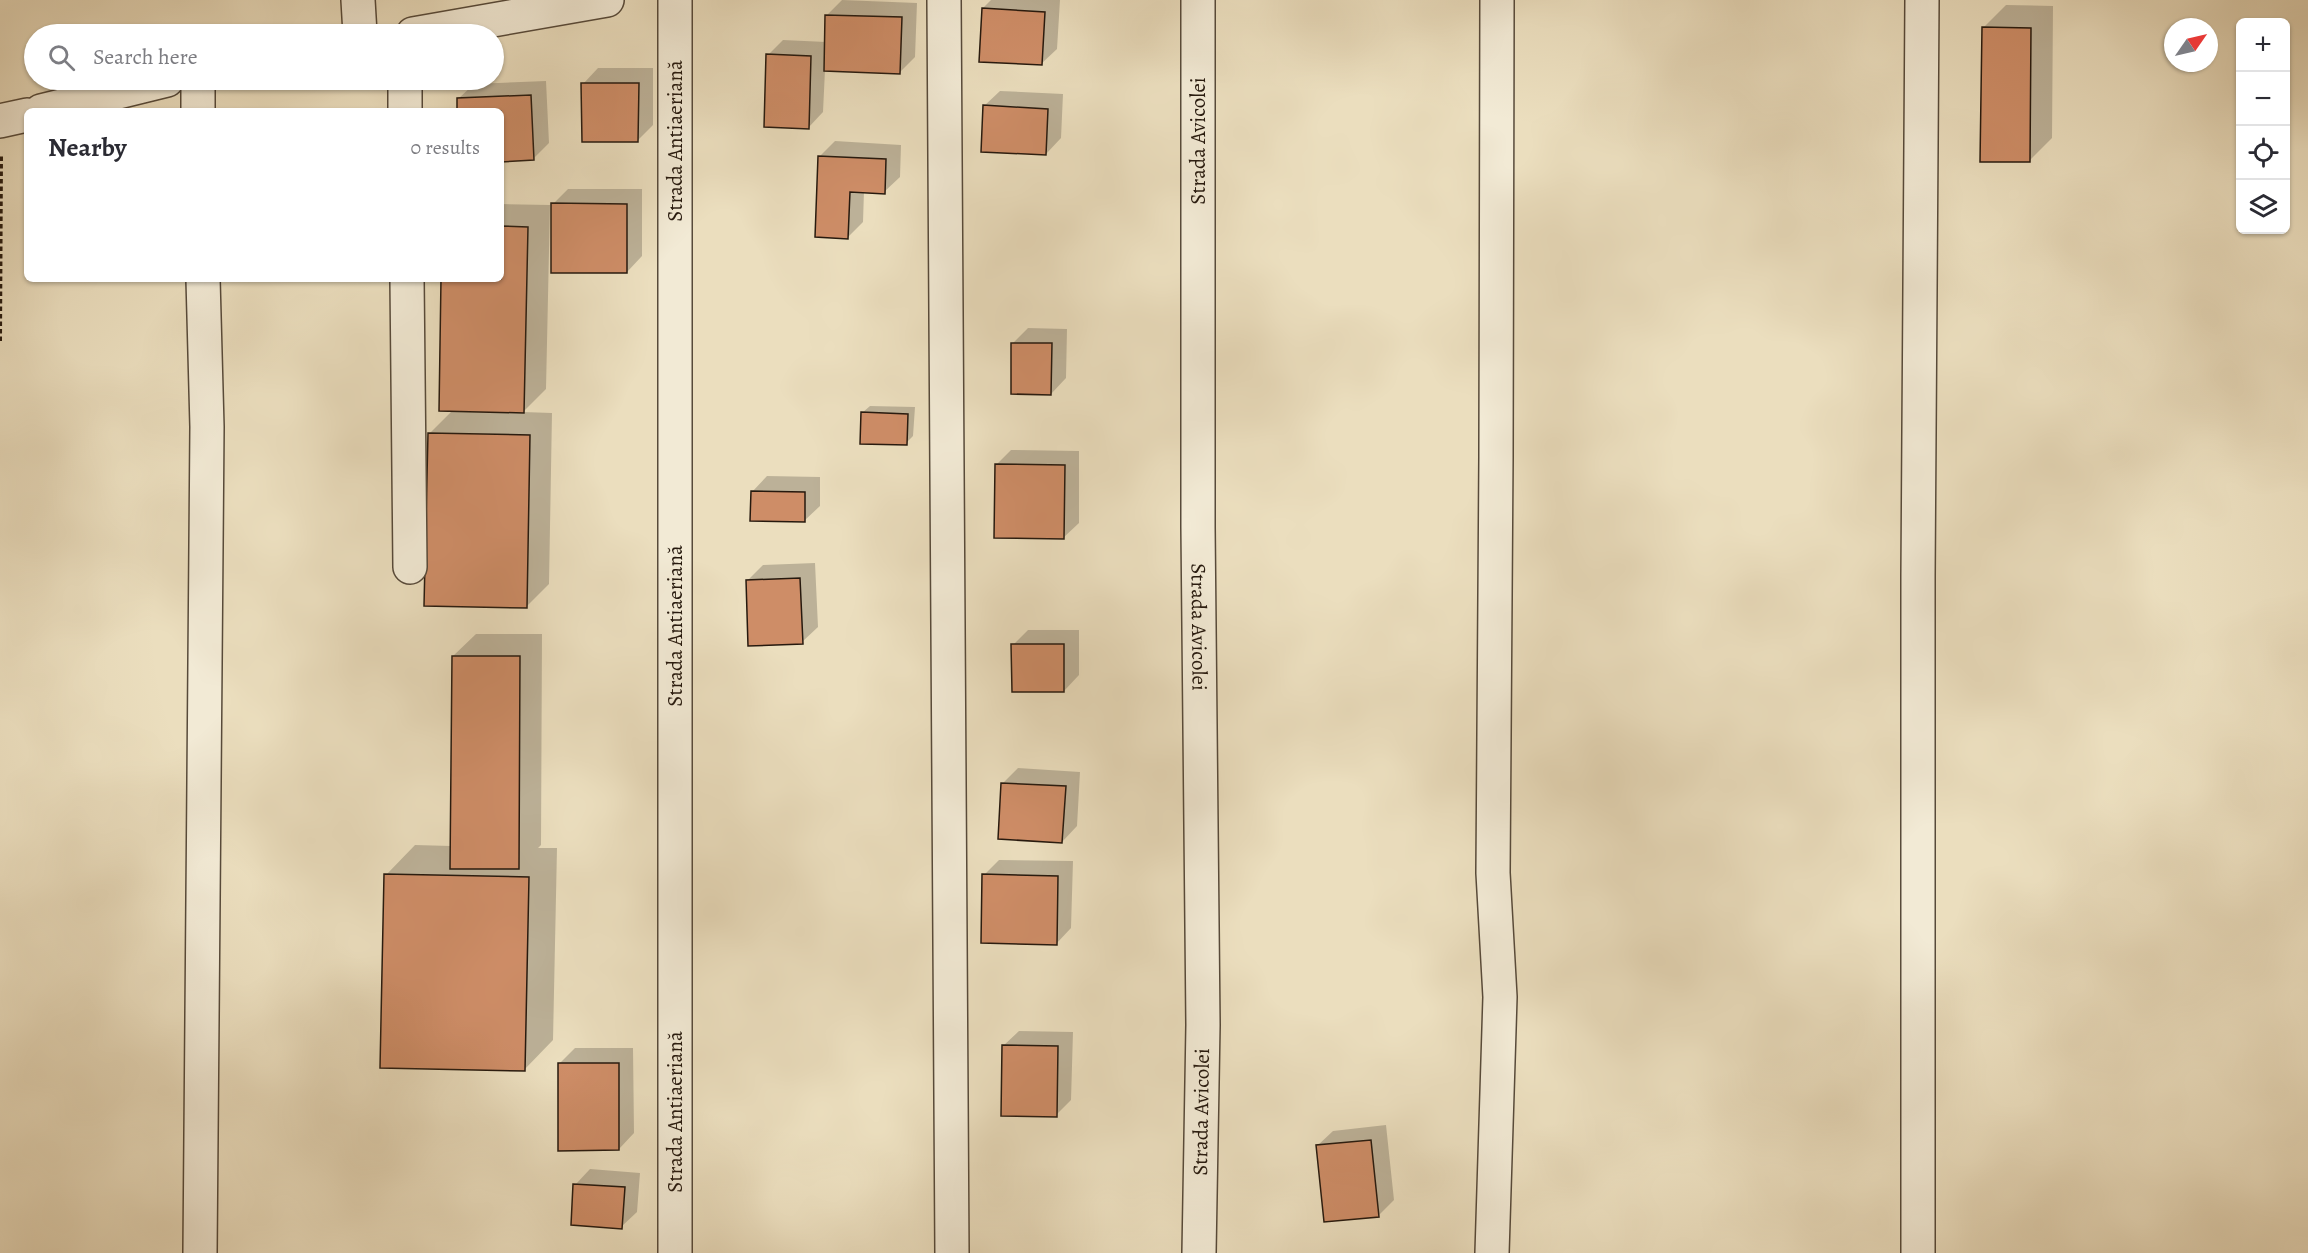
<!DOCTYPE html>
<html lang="en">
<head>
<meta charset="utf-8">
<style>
	body { margin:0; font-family:Alegreya,serif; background:#f7f7f7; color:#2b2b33 }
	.controls { position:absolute; right:18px; top:18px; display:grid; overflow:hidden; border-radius:9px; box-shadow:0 2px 4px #0004 }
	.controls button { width:54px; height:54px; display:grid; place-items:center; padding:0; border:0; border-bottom:2px solid #e1e1e2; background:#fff; color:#2b2b33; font:30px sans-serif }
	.compass { position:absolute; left:2164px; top:18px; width:54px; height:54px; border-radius:50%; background:#fff; box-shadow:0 2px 4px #0004; rotate:56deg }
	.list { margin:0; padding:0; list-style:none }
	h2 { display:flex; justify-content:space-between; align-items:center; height:78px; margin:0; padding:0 24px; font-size:26px }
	h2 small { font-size:20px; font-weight:400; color:#7c7c81 }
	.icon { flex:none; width:33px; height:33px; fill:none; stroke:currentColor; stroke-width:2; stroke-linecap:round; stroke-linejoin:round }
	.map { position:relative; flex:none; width:2308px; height:1253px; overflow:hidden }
	.search { position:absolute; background:#fff; box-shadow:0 2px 4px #0004; left:24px; top:24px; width:480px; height:66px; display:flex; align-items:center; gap:15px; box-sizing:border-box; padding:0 21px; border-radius:33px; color:#7c7c81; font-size:22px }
	.panel { position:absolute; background:#fff; box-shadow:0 2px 4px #0004; left:24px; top:108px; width:480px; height:174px; border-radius:9px }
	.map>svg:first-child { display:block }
</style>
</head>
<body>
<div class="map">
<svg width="2308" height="1253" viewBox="0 0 2308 1253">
	<rect width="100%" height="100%" fill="#ebdebe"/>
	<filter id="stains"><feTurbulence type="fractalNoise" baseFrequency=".00333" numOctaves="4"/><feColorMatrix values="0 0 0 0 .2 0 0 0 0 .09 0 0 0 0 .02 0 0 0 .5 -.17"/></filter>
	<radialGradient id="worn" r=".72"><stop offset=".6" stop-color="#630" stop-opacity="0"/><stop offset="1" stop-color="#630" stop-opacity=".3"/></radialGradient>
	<path fill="#0003" d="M 842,0 L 917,3 L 915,57 L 900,72 L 825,70 L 823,112 L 808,128 L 768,55 L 783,40 L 826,42 L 827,15 Z
		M 991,0 L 1060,0 L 1057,49 L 1041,64 L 983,8 Z
		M 2006,5 L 2053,6 L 2052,138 L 2029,161 L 1983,28 Z
		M 598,68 L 653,68 L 653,125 L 638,140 L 583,84 Z
		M 546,81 L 549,143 L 533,159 L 501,160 L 501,111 L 459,111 L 458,99 L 474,84 Z
		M 1000,91 L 1063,94 L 1061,138 L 1046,154 L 984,106 Z
		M 835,141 L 901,145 L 900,177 L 884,192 L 864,191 L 863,222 L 848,237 L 819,157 Z
		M 568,189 L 642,189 L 642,256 L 627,272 L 553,204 Z
		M 501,204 L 550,205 L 546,389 L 523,412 L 552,413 L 549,584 L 526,607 L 429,434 L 453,410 L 442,279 L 501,279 Z
		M 1028,328 L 1067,329 L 1066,378 L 1051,394 L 1013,343 Z
		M 870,406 L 915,407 L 913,436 L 906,443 L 862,413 Z
		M 1011,450 L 1079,451 L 1079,523 L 1063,538 L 996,465 Z
		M 767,476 L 820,477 L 820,506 L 804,521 L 752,492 Z
		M 815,563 L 818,627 L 802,642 L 747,581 L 763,565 Z
		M 1028,630 L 1079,630 L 1079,675 L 1064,691 L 1013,645 Z
		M 476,634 L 542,634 L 541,845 L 538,848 L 557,848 L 553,1040 L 524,1070 L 386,875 L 415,845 L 451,846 L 453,656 Z
		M 1018,768 L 1080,772 L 1077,826 L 1062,842 L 1003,783 Z
		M 999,860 L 1073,861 L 1071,928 L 1056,944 L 984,875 Z
		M 1019,1031 L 1073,1032 L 1071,1100 L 1056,1115 L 1003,1046 Z
		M 575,1048 L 633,1048 L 634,1133 L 619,1149 L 559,1064 Z
		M 1386,1125 L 1394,1200 L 1378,1216 L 1317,1146 L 1333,1131 Z
		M 590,1169 L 640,1173 L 637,1212 L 621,1227 L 575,1185 Z"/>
	<path fill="#ce8d67" stroke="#26190e" stroke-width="1.5" d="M 982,8 L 1045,12 L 1042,65 L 979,62 Z
		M 825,15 L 902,17 L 900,74 L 824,71 Z
		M 1982,27 L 2031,28 L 2030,162 L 1980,162 Z
		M 766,54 L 811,56 L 809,129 L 764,127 Z
		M 581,83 L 639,83 L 638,142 L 582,142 Z
		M 531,95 L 534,160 L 501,162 L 501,111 L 457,111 L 457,98 Z
		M 983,105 L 1048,109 L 1046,155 L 981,152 Z
		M 818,156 L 886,159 L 885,194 L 850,192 L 848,239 L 815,237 Z
		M 551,203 L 627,204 L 627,273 L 551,273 Z
		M 501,226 L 528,227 L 524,413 L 439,411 L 441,279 L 501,279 Z
		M 1011,343 L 1052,343 L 1051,395 L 1011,394 Z
		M 861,412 L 908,414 L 907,445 L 860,444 Z
		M 428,433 L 530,435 L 527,608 L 424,606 Z
		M 995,464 L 1065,465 L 1064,539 L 994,538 Z
		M 751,491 L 805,492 L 805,522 L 750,521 Z
		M 800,578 L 803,644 L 748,646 L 746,580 Z
		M 1011,644 L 1064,644 L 1064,692 L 1012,692 Z
		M 452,656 L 520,656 L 519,869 L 450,869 Z
		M 1001,783 L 1066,786 L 1062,843 L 998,839 Z
		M 384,874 L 529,877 L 525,1071 L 380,1068 Z
		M 982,874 L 1058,876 L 1057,945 L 981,943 Z
		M 1002,1045 L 1058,1046 L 1057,1117 L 1001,1116 Z
		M 558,1063 L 619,1063 L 619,1150 L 558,1151 Z
		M 1371,1140 L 1379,1217 L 1324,1222 L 1316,1145 Z
		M 573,1184 L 625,1187 L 622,1229 L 571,1225 Z"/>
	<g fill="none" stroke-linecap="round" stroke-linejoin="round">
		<g stroke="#574a3a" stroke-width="36">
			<g id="minor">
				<path d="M 358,0 L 360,34"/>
				<path d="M 675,0 L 675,1253"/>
				<path d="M 944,0 L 952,1253"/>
				<path id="s1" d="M 1198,0 L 1198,527 L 1203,1025 L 1199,1253"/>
				<path d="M 413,34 L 607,0"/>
				<path d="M 198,80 L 198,111"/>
				<path d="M 405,80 L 405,111"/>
				<path d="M 41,111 L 167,80"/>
				<path d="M 0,121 L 27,115"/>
				<path d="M 407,279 L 410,567"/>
				<path d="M 200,1253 L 207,427 L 203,279"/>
				<path d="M 1492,1253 L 1500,997 L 1493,873 L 1496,457 L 1497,0"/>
				<path d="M 1918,1253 L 1918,576 L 1922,0"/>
			</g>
		</g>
		<path stroke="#26190e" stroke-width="4" stroke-dasharray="4.5 3" stroke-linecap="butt" d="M 0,341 L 1,155"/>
		<use href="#minor" stroke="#f2ead5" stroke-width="33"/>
	</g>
	<g text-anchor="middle" stroke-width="6" stroke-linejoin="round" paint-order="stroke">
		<g font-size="21" fill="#26190e" stroke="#f2ead5">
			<text transform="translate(675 141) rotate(-90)" y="7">Strada Antiaeriană</text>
			<text transform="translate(1198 141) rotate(-90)" y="7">Strada Avicolei</text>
			<text transform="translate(675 626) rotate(-90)" y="7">Strada Antiaeriană</text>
			<text dy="7" stroke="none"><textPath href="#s1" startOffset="627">Strada Avicolei</textPath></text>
			<text transform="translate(675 1112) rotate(-90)" y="7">Strada Antiaeriană</text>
			<text transform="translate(1201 1112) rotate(-89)" y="7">Strada Avicolei</text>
		</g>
	</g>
	<rect width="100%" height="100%" filter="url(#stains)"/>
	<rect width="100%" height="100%" fill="url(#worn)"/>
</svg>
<div class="controls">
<button>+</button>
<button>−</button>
<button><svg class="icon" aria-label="locate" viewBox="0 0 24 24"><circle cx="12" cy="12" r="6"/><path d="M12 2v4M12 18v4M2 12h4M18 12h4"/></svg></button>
<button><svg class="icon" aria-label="layers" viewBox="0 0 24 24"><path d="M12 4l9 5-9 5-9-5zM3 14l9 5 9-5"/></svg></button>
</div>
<svg class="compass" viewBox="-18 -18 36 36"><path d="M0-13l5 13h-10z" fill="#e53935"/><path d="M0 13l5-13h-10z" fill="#7c7c81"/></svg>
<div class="search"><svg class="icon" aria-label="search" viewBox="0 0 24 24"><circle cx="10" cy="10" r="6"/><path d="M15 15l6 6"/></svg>Search here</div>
<section class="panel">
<h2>Nearby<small>0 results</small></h2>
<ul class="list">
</ul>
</section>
</div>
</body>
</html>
